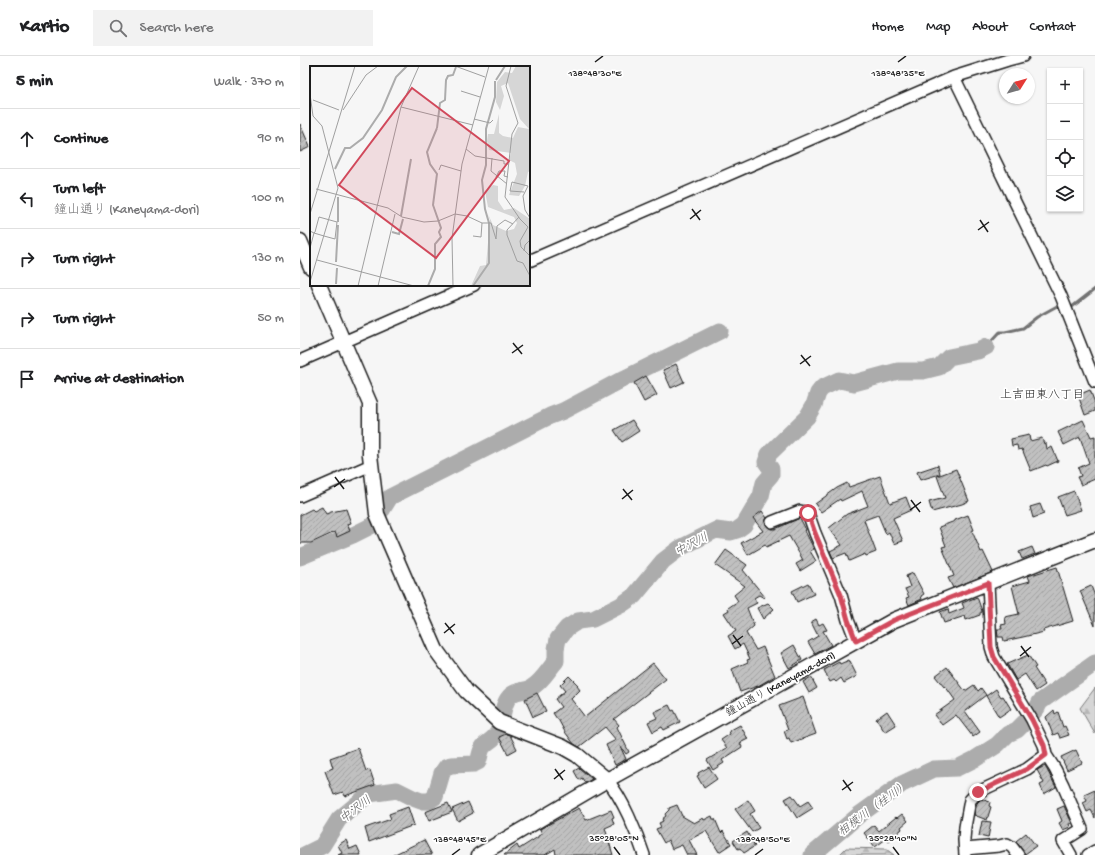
<!DOCTYPE html>
<html lang="en">
<head>
<meta charset="utf-8">
<style>
	body { margin:0; font-family:"Gochi Hand","Klee One",sans-serif; background:#f2f2f2; color:#202124 }
	.controls { position:absolute; right:12px; top:12px; display:grid; overflow:hidden; border-radius:0px; box-shadow:0 1px 3px #0004 }
	.controls button { width:36px; height:36px; display:grid; place-items:center; padding:0; border:0; border-bottom:1px solid #e0e0e0; background:#fff; color:#202124; font:20px sans-serif }
	.compass { position:absolute; left:699px; top:12px; width:36px; height:36px; border-radius:50%; background:#fff; box-shadow:0 1px 3px #0004; rotate:53deg }
	.stop { position:absolute; width:12px; height:12px; margin:-9px; border:3px solid #d1495b; border-radius:50%; background:#fff }
	.stop.end { background:#d1495b; border-color:#fff; box-shadow:0 1px 4px #0008 }
	.list { margin:0; padding:0; list-style:none }
	h2 { display:flex; justify-content:space-between; align-items:center; height:52px; margin:0; padding:0 16px; font-size:17px }
	h2 small { font-size:13px; font-weight:400; color:#757577 }
	.list li { display:grid; grid-template-columns:26px 1fr auto; gap:12px; align-items:center; box-sizing:border-box; height:60px; padding:0 16px; border-top:1px solid #e0e0e0 }
	.list b { display:block; font-size:15px; white-space:nowrap }
	.list p { margin:0; font-size:13px; white-space:nowrap; color:#757577 }
	.list em { font-size:13px; font-style:normal; color:#757577 }
	.icon { flex:none; width:22px; height:22px; fill:none; stroke:currentColor; stroke-width:2; stroke-linecap:round; stroke-linejoin:round }
	.map { position:relative; flex:none; width:795px; height:799px; overflow:hidden }
	header { display:flex; align-items:center; gap:24px; box-sizing:border-box; height:56px; padding:0 20px; background:#fff; border-bottom:1px solid #e0e0e0 }
	header strong { font-size:19px }
	nav { display:flex; gap:22px; margin-inline-start:auto; font-size:14px }
	.search { width:280px; height:36px; background:#f2f2f2; display:flex; align-items:center; gap:10px; box-sizing:border-box; padding:0 14px; border-radius:0px; color:#757577; font-size:15px }
	main { display:flex }
	aside { flex:1; background:#fff }
	.map>svg:first-child { display:block }
</style>
</head>
<body>
<header>
<strong>Kartio</strong>
<div class="search"><svg class="icon" aria-label="search" viewBox="0 0 24 24"><circle cx="10" cy="10" r="6"/><path d="M15 15l6 6"/></svg>Search here</div>
<nav><a>Home</a><a>Map</a><a>About</a><a>Contact</a></nav>
</header>
<main>
<aside>
<h2>5 min<small>Walk · 370 m</small></h2>
<ul class="list">
<li><svg class="icon" aria-label="ahead" viewBox="0 0 24 24"><path d="M12 20V5M6 11l6-6 6 6"/></svg><div><b>Continue</b></div><em>90 m</em></li>
<li><svg class="icon" aria-label="left" viewBox="0 0 24 24"><path d="M17 20v-9H6M10 6l-5 5 5 5"/></svg><div><b>Turn left</b><p>鐘山通り (Kaneyama-dori)</p></div><em>100 m</em></li>
<li><svg class="icon" aria-label="right" viewBox="0 0 24 24"><path d="M7 20v-9h11M14 6l5 5-5 5"/></svg><div><b>Turn right</b></div><em>130 m</em></li>
<li><svg class="icon" aria-label="right" viewBox="0 0 24 24"><path d="M7 20v-9h11M14 6l5 5-5 5"/></svg><div><b>Turn right</b></div><em>50 m</em></li>
<li><svg class="icon" aria-label="arrive" viewBox="0 0 24 24"><path d="M6 21V4h12l-3 4 3 4H6"/></svg><div><b>Arrive at destination</b></div></li>
</ul>
</aside>
<div class="map">
<svg width="795" height="799" viewBox="0 0 795 799">
	<defs>
		<pattern id="forest-firs" width="22" height="20" patternUnits="userSpaceOnUse"><rect width="22" height="20" fill="#d6d6d6"/><path d="M5 1l3.5 6h-7zM16 11l3.5 6h-7z" fill="#b7b7b7"/></pattern>
		<pattern id="building-hatch" width="6" height="6" patternUnits="userSpaceOnUse"><rect width="6" height="6" fill="#c0c0c0"/><path d="M-1 1l2-2M0 6l6-6M5 7l2-2" fill="none" stroke="#a4a4a4"/></pattern>
	</defs>
	<rect width="100%" height="100%" fill="#f6f6f6"/>
	<filter id="ink" filterUnits="userSpaceOnUse"><feTurbulence type="fractalNoise" baseFrequency=".025" numOctaves="2"/><feDisplacementMap in="SourceGraphic" scale="8" xChannelSelector="R" yChannelSelector="G"/><feConvolveMatrix kernelMatrix="1 2 1 2 8 2 1 2 1" color-interpolation-filters="sRGB"/></filter>
	<g filter="url(#ink)">
		<path fill="url(#forest-firs)" stroke="#797979" d="M 795,632 L 795,678 L 780,652 Z
			M 546,792 L 586,793 L 594,799 L 539,799 Z"/>
		<g fill="none" stroke-linecap="round" stroke-linejoin="round">
			<path stroke="#727272" stroke-width="3" d="M 768,251 L 772,251 L 795,233
				M 686,291 L 700,276 L 705,276 L 723,272 L 737,261 L 757,250 L 762,250"/>
			<path stroke="#acacac" stroke-width="17" d="M 82,454 L 90,441 L 250,360 L 263,355 L 325,322 L 420,275
				M 0,501 L 53,479 L 73,469
				M 4,799 L 22,790 L 39,763 L 69,738 L 97,734 L 113,742 L 121,745 L 129,745 L 135,741 L 142,717 L 146,711 L 151,709 L 174,708 L 178,706 C 180,701 180,695 183,691 C 188,684 195,685 199,673 C 203,662 202,647 211,639 C 217,634 225,635 231,632 C 242,626 248,614 256,605 L 256,593 L 258,583 L 267,572 L 278,565 L 293,563 L 321,549 L 334,540 L 363,505 L 380,492 L 416,474 L 431,476 L 437,474 L 444,469 L 461,440 L 464,427 L 471,419 L 471,413 L 466,406 L 469,398 L 507,361 L 514,349 L 518,337 L 522,332 L 539,324 L 554,327 L 598,315 L 623,315 L 639,311 L 649,301 L 678,295 L 686,291
				M 512,799 L 559,759 L 602,728 L 634,713 L 657,712 L 675,703 L 697,689 L 708,678 L 717,674 L 726,665 L 737,652 L 740,646 L 795,607"/>
		</g>
		<path fill="url(#building-hatch)" stroke="#1c1c1c" d="M 0,68 L 10,91 L 0,96 Z
			M 376,308 L 384,326 L 371,332 L 363,314 Z
			M 346,320 L 357,339 L 344,346 L 334,327 Z
			M 790,334 L 795,347 L 795,355 L 785,359 L 778,339 Z
			M 332,364 L 339,375 L 322,386 L 314,374 Z
			M 783,364 L 791,381 L 795,380 L 795,423 L 781,429 L 777,421 L 781,420 L 778,412 L 789,407 L 780,381 L 764,389 L 758,376 Z
			M 729,379 L 730,385 L 742,382 L 744,388 L 746,387 L 747,393 L 752,391 L 758,405 L 747,410 L 746,409 L 731,415 L 722,393 L 718,394 L 717,389 L 712,390 L 711,383 Z
			M 638,409 L 640,418 L 620,424 L 617,416 Z
			M 656,413 L 669,445 L 662,448 L 632,456 L 629,446 L 645,442 L 637,420 Z
			M 580,420 L 590,447 L 606,441 L 611,454 L 593,462 L 603,485 L 594,488 L 589,476 L 586,478 L 578,459 L 564,464 L 576,496 L 566,500 L 565,498 L 549,505 L 546,497 L 533,502 L 530,495 L 542,489 L 529,472 L 547,458 L 568,450 L 562,435 L 541,445 L 540,443 L 521,456 L 515,448 L 537,432 L 547,427 L 549,431 Z
			M 774,435 L 781,454 L 765,459 L 758,441 Z
			M 740,448 L 744,458 L 733,462 L 730,451 Z
			M 22,451 L 26,458 L 31,456 L 46,453 L 51,467 L 47,468 L 50,475 L 37,481 L 35,476 L 11,487 L 0,487 L 0,459 L 12,453 L 14,455 Z
			M 462,455 L 467,462 L 465,465 L 466,469 L 471,473 L 475,473 L 500,462 L 506,474 L 505,475 L 514,493 L 510,495 L 516,505 L 500,515 L 496,508 L 503,504 L 489,480 L 466,491 L 465,489 L 448,499 L 441,487 L 463,475 L 453,462 Z
			M 668,459 L 674,474 L 672,475 L 681,496 L 683,495 L 693,516 L 653,532 L 648,522 L 654,520 L 642,491 L 646,490 L 639,471 L 655,465 L 655,464 Z
			M 732,491 L 735,498 L 722,503 L 719,496 Z
			M 426,494 L 447,509 L 443,514 L 465,541 L 464,542 L 459,539 L 454,542 L 457,547 L 447,552 L 454,570 L 446,577 L 456,594 L 463,591 L 475,620 L 458,630 L 440,636 L 432,613 L 448,606 L 447,604 L 450,603 L 443,588 L 435,593 L 428,580 L 436,575 L 424,557 L 429,554 L 428,552 L 438,545 L 434,539 L 445,530 L 415,509 Z
			M 757,511 L 773,565 L 743,574 L 744,576 L 723,581 L 704,585 L 703,581 L 698,581 L 697,573 L 702,573 L 701,569 L 706,568 L 705,561 L 719,558 L 712,530 L 730,525 L 728,520 Z
			M 613,517 L 624,538 L 621,540 L 622,543 L 609,549 L 606,542 L 609,541 L 605,533 L 610,531 L 606,520 Z
			M 508,527 L 514,538 L 497,546 L 492,535 Z
			M 791,530 L 795,540 L 795,570 L 780,535 Z
			M 677,541 L 682,555 L 682,556 L 680,557 L 680,559 L 666,564 L 665,560 L 644,567 L 640,556 L 648,553 L 649,558 L 664,552 L 662,547 Z
			M 468,547 L 474,553 L 463,563 L 457,552 Z
			M 516,563 L 519,569 L 523,567 L 527,574 L 523,575 L 531,589 L 515,598 L 508,586 L 518,580 L 511,566 Z
			M 494,589 L 502,604 L 489,612 L 481,597 Z
			M 728,599 L 736,611 L 734,612 L 745,629 L 736,635 L 725,618 L 716,624 L 707,608 Z
			M 549,604 L 557,620 L 544,627 L 541,622 L 536,626 L 534,624 L 530,626 L 524,614 L 539,606 L 540,608 Z
			M 353,607 L 366,623 L 314,663 L 319,669 L 317,671 L 329,696 L 326,698 L 320,690 L 326,703 L 315,709 L 306,689 L 316,684 L 305,671 L 279,691 L 274,688 L 265,676 L 258,663 L 257,663 L 253,657 L 261,651 L 255,643 L 265,635 L 260,629 L 269,620 L 278,629 L 277,630 L 280,634 L 271,643 L 285,661 Z
			M 647,611 L 665,635 L 674,629 L 678,635 L 681,632 L 686,639 L 665,655 L 680,676 L 673,681 L 656,659 L 642,669 L 634,659 L 655,644 L 645,630 L 644,631 L 635,620 Z
			M 511,621 L 517,632 L 509,637 L 503,626 Z
			M 696,633 L 701,641 L 703,640 L 711,653 L 699,661 L 686,640 Z
			M 237,637 L 246,655 L 233,661 L 225,643 Z
			M 503,641 L 516,678 L 491,687 L 489,682 L 487,683 L 484,675 L 488,674 L 479,650 Z
			M 369,649 L 372,655 L 374,654 L 380,666 L 364,674 L 362,671 L 353,676 L 348,666 L 357,662 L 354,656 Z
			M 754,654 L 755,658 L 758,656 L 763,671 L 765,670 L 769,679 L 760,682 L 758,677 L 753,679 L 746,661 Z
			M 587,655 L 596,669 L 585,676 L 576,663 Z
			M 440,669 L 448,683 L 440,687 L 442,691 L 422,704 L 424,707 L 413,714 L 407,704 L 427,692 L 421,684 L 430,678 L 429,675 Z
			M 206,678 L 210,679 L 217,693 L 208,698 L 199,681 Z
			M 58,692 L 66,715 L 70,714 L 75,729 L 45,740 L 43,736 L 34,739 L 25,715 L 33,712 L 30,702 Z
			M 776,694 L 782,707 L 767,714 L 761,701 Z
			M 745,710 L 756,731 L 744,738 L 740,729 L 744,727 L 737,714 Z
			M 409,711 L 417,723 L 404,732 L 397,720 L 399,719 L 398,717 Z
			M 279,712 L 292,723 L 285,727 L 282,722 L 279,724 L 274,715 Z
			M 795,734 L 795,762 L 791,754 L 787,756 L 783,747 L 787,745 L 784,739 Z
			M 492,739 L 500,750 L 508,745 L 513,752 L 497,762 L 485,743 Z
			M 681,743 L 690,746 L 689,750 L 691,751 L 687,764 L 674,759 L 677,747 Z
			M 448,744 L 455,755 L 450,758 L 459,772 L 452,776 L 435,753 Z
			M 168,746 L 173,757 L 158,765 L 152,753 Z
			M 148,747 L 152,756 L 129,765 L 125,756 Z
			M 377,749 L 382,760 L 394,767 L 403,762 L 404,764 L 412,760 L 413,763 L 415,763 L 421,777 L 423,775 L 431,788 L 419,796 L 406,775 L 389,784 L 397,799 L 387,799 L 382,789 L 372,793 L 368,784 L 364,787 L 356,773 L 361,771 L 359,767 L 363,765 L 362,763 L 366,760 L 365,758 L 369,754 L 369,752 Z
			M 764,750 L 772,767 L 769,768 L 770,771 L 763,774 L 759,767 L 762,765 L 757,753 Z
			M 108,751 L 114,769 L 69,786 L 65,772 L 91,763 L 89,758 Z
			M 279,752 L 286,764 L 311,754 L 314,761 L 312,762 L 314,768 L 305,772 L 313,799 L 256,799 L 255,793 L 245,799 L 204,799 L 217,789 L 219,793 L 238,781 L 238,780 L 242,778 L 240,773 Z
			M 602,758 L 608,765 L 601,771 L 602,773 L 588,785 L 586,783 L 575,791 L 564,777 L 574,769 L 579,775 L 596,761 L 597,762 Z
			M 682,765 L 691,766 L 688,782 L 679,780 Z
			M 447,776 L 455,790 L 444,797 L 440,792 L 438,793 L 433,785 Z
			M 726,777 L 736,790 L 725,798 L 716,785 Z
			M 46,784 L 50,793 L 57,790 L 61,799 L 38,799 L 42,797 L 38,789 Z
			M 124,784 L 132,799 L 93,799 Z"/>
		<g fill="none" stroke-linecap="round" stroke-linejoin="round">
			<g stroke="#1c1c1c" stroke-width="14">
				<path id="minor" d="M 654,21 L 761,240 L 795,326
					M 229,205 L 654,21 L 708,4 L 723,0
					M 0,305 L 174,229
					M 0,440 L 71,409
					M 472,466 L 500,455 L 508,457 L 515,477 L 541,539 L 548,564 L 556,585
					M 688,527 L 691,591 L 694,601 L 732,664 L 744,689 L 746,699 L 755,713 L 763,729 L 782,773 L 763,785 L 771,799
					M 307,724 C 322,741 337,777 344,799
					M 665,793 L 699,790 L 707,788 L 712,791 L 718,799
					M 665,799 L 664,784 L 665,771 L 670,744 L 678,736 L 727,713 L 746,699
					M 788,799 L 795,795"/>
			</g>
			<g stroke="#1c1c1c" stroke-width="17">
				<path id="tertiary" d="M 0,185 L 11,211
					M 19,229 L 70,348 L 70,399 L 77,458 L 136,594 L 166,635 L 199,666 L 263,691 L 277,699 L 307,724
					M 179,799 L 307,724 L 594,564 L 795,484"/>
			</g>
			<use href="#minor" stroke="#fff" stroke-width="11"/>
			<use href="#tertiary" stroke="#fff" stroke-width="14"/>
		</g>
	</g>
	<g fill="none" stroke-linecap="round" stroke-linejoin="round" filter="url(#ink)">
		<path stroke="#d1495b" stroke-width="5" d="M 508,457 L 515,477 L 541,539 L 548,564 L 556,585 L 594,564 L 688,527 L 691,591 L 694,601 L 732,664 L 744,689 L 746,699 L 727,713 L 678,736"/>
	</g>
	<path fill="none" stroke="#1c1c1c" stroke-width="1.5" d="M 295,6 L 303,0M 598,6 L 606,0M 392,153 L 400,164M 390,163 L 401,154M 680,164 L 688,176M 678,174 L 689,166M 213,287 L 222,298M 212,297 L 223,289M 501,299 L 510,310M 500,308 L 511,300M 35,421 L 44,433M 34,431 L 45,423M 323,433 L 332,444M 322,443 L 333,434M 611,444 L 620,456M 610,454 L 621,446M 145,567 L 154,578M 144,577 L 155,568M 433,579 L 441,590M 432,588 L 443,580M 721,590 L 729,601M 720,600 L 731,591M 255,713 L 263,724M 254,723 L 265,714M 543,724 L 551,735M 542,734 L 553,726M 314,791 L 320,799M 593,791 L 599,799M 152,799 L 160,793M 455,799 L 463,793"/>
	<g text-anchor="middle" stroke-width="3.5" stroke-linejoin="round" paint-order="stroke">
		<g font-size="11" fill="#1c1c1c" stroke="#fff">
			<text transform="translate(480 627) rotate(-29)" y="4">鐘山通り (Kaneyama-dori)</text>
		</g>
		<g font-size="12" fill="#1c1c1c" stroke="#fff">
			<text x="742" y="342">上吉田東八丁目</text>
		</g>
		<g font-size="12" font-style="italic" fill="#5d5d5d" stroke="#fff">
			<text transform="translate(391 488) rotate(-28)" y="4">中沢川</text>
			<text transform="translate(573 752) rotate(-36)" y="4">相模川（桂川）</text>
			<text transform="translate(55 753) rotate(-38)" y="4">中沢川</text>
		</g>
	</g>
	<g transform="translate(10 10)">
		<rect width="220" height="220" fill="#f6f6f6"/>
		<path d="M 206,0 L 220,0 L 220,105 L 218,106 L 215,120 L 209,130 L 199,129 L 207,108 L 205,97 L 199,94 L 201,87 L 179,84 L 177,75 L 178,68 L 184,68 L 189,48 L 189,67 L 193,70 L 203,72 L 208,61 L 219,63 L 210,53 L 198,17 L 191,20 L 194,30 L 190,44 L 186,36 L 187,16 L 195,6 L 202,7 ZM 183,119 L 188,120 L 188,135 L 194,144 L 204,142 L 220,153 L 220,220 L 161,220 L 170,200 L 176,199 L 180,154 L 178,148 L 183,159 L 196,165 L 204,163 L 207,157 L 204,151 L 178,141 L 175,125 Z" fill="#d6d6d6"/>
		<path fill="none" stroke="#acacac" stroke-width="2" d="M 186,14 L 195,0M 127,62 L 130,37 L 135,34 L 136,14 L 138,10 L 143,9 L 146,1M 25,103 L 35,82 L 40,82 L 53,72 L 72,44 L 86,11 L 97,0M 28,131 L 28,156M 91,150 L 101,93M 82,166 L 89,168 L 93,153M 26,196 L 28,159M 26,218 L 27,202M 118,220 L 125,203 L 125,178 L 131,171 L 129,166 L 131,162 L 123,139 L 127,108 L 120,98 L 117,86 L 127,62M 163,220 L 179,197 L 179,157 L 175,143 L 172,114 L 176,99 L 176,63 L 185,31 L 185,15"/>
		<path fill="none" stroke="#9f9f9f" stroke-width="1" d="M 145,0 L 175,11M 201,0 L 196,20 L 208,57 L 202,68 L 195,131 L 210,153 L 218,161 L 210,175 L 211,181 L 220,190M 151,25 L 170,31M 0,28 L 3,50 L 12,60 L 28,122 L 0,216M 3,34 L 29,44M 91,41 L 163,59M 33,44 L 56,9 L 68,0M 164,53 L 180,57 L 183,54M 156,83 L 165,90 L 194,95 L 194,98 L 198,98M 182,92 L 181,105 L 197,118M 129,104 L 131,99 L 151,105M 186,111 L 189,105 L 195,105 L 194,110 L 198,111M 218,120 L 213,130 L 215,144 L 220,152M 6,123 L 78,142 L 92,151 L 114,156 L 128,155 L 145,148 L 157,150 L 172,157 L 181,157 L 186,173M 214,126 L 200,125 L 202,116 L 218,120M 0,148 L 45,0M 209,151 L 197,164 L 197,169 L 207,195 L 213,197 L 220,210M 0,165 L 4,167 L 14,170 L 25,173 L 27,156 L 9,151 L 5,166 L 4,167 L 0,182M 163,170 L 171,171 L 172,157M 186,173 L 187,160 L 195,154 L 203,158M 214,185 L 215,179 L 220,174M 7,194 L 104,220M 48,220 L 91,41 L 109,0M 68,220 L 85,148M 143,220 L 142,172 L 152,98 L 179,0"/>
		<path fill="#d1495b" fill-opacity="0.15" stroke="#d1495b" stroke-width="2" d="M 102,22 L 199,95 L 126,192 L 29,119 Z"/>
		<rect width="220" height="220" fill="none" stroke="#1c1c1c" stroke-width="2"/>
	</g>
	<g font-size="10" text-anchor="middle" fill="#1c1c1c" stroke="#fff" stroke-width="3.5" stroke-linejoin="round" paint-order="stroke">
		<text x="295" y="20">138°48'30"E</text>
		<text x="598" y="20">138°48'35"E</text>
		<text x="314" y="785">35°28'05"N</text>
		<text x="593" y="785">35°28'10"N</text>
		<text x="160" y="786">138°48'45"E</text>
		<text x="463" y="786">138°48'50"E</text>
	</g>
</svg>
<div class="controls">
<button>+</button>
<button>−</button>
<button><svg class="icon" aria-label="locate" viewBox="0 0 24 24"><circle cx="12" cy="12" r="6"/><path d="M12 2v4M12 18v4M2 12h4M18 12h4"/></svg></button>
<button><svg class="icon" aria-label="layers" viewBox="0 0 24 24"><path d="M12 4l9 5-9 5-9-5zM3 14l9 5 9-5"/></svg></button>
</div>
<svg class="compass" viewBox="-18 -18 36 36"><path d="M0-13l5 13h-10z" fill="#e53935"/><path d="M0 13l5-13h-10z" fill="#757577"/></svg>
<div class="stop" style="left:508px;top:457px"></div>
<div class="stop end" style="left:678px;top:736px"></div>
</div>
</main>
</body>
</html>
